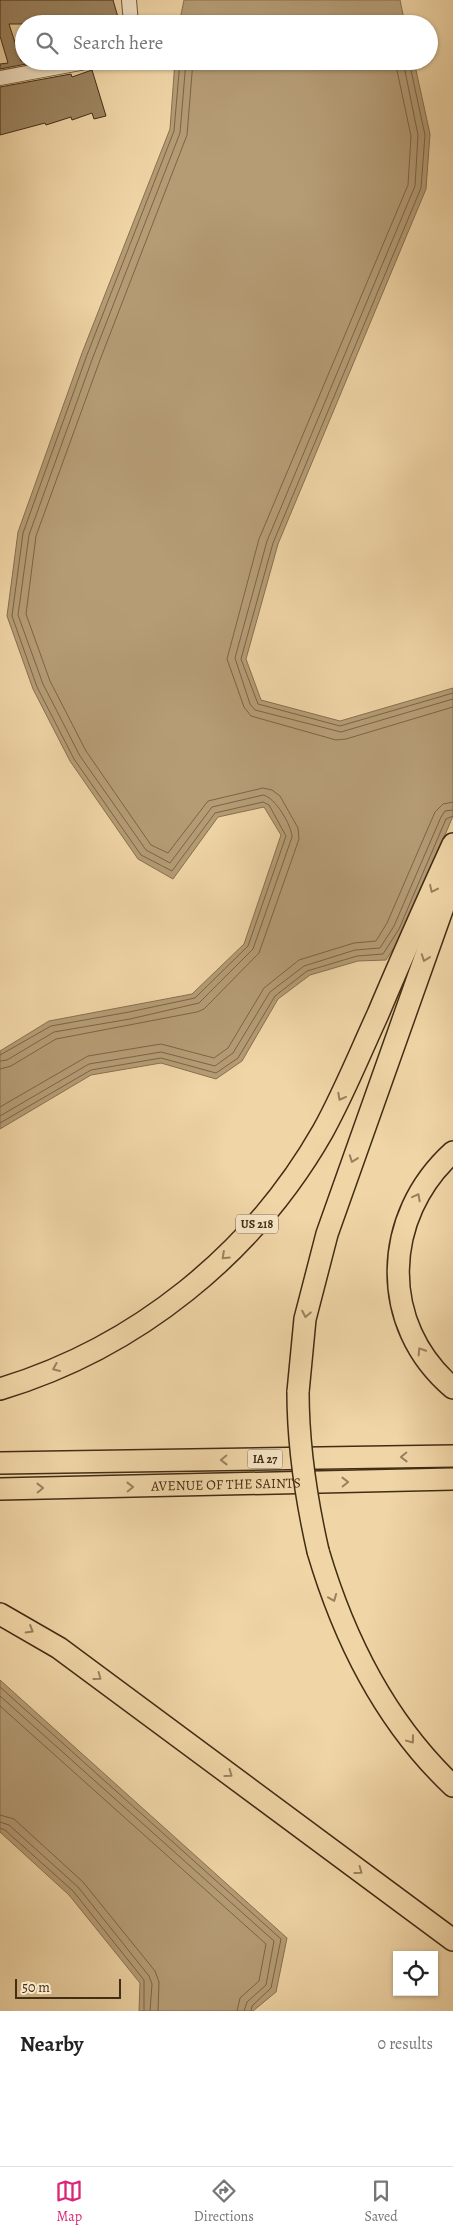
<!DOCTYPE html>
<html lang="en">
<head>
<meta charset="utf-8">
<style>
	body { margin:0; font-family:Alegreya,serif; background:#f6f6f6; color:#222 }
	.controls { position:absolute; right:15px; bottom:15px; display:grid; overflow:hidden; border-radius:0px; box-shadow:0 1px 4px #0004 }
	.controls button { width:45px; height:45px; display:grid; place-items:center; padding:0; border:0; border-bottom:1px solid #e0e0e0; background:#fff; color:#222; font:25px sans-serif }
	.scale { position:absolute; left:15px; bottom:12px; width:106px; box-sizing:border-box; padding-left:5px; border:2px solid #422d15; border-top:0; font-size:14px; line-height:18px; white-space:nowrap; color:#422d15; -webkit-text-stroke:4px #f5e4c5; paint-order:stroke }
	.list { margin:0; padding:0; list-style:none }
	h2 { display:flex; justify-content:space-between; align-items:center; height:65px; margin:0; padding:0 20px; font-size:21px }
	h2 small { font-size:16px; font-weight:400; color:#767676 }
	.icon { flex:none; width:28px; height:28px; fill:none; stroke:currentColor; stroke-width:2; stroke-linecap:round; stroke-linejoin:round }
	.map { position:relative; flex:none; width:453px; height:2011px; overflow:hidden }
	.search { position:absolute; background:#fff; box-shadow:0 1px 4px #0004; left:15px; right:15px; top:15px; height:55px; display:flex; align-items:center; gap:12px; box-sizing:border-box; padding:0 18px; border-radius:28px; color:#767676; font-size:19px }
	.sheet { height:155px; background:#fff }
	nav { display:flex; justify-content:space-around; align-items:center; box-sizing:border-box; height:70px; border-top:1px solid #e0e0e0; background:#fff; font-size:14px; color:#767676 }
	nav a { display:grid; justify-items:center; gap:2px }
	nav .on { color:#db2777 }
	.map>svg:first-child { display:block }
</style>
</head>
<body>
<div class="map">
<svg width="453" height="2011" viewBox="0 0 453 2011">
	<rect width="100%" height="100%" fill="#f0d5a6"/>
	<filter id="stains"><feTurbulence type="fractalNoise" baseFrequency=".004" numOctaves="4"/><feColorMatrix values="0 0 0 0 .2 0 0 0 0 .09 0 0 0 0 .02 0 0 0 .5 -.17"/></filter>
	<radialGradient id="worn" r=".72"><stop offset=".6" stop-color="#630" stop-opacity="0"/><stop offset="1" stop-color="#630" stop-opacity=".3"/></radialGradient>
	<path fill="#b59c75" stroke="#87704f" d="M 184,0 L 400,0 L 405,24 L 179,24 Z
		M 175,61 L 414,61 L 430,134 L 426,189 L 278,544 L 246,659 L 261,700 L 340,721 L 453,688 L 453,816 L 404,932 L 386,960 L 358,961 L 310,975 L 278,999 L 242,1061 L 216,1079 L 161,1063 L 91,1075 L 0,1129 L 0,1051 L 49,1021 L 192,994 L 244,944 L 281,835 L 264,807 L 218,817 L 173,879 L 138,859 L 70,761 L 33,689 L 7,616 L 18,532 L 82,353 L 170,129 Z
		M 0,1680 L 287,1938 L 276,1992 L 253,2011 L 139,2011 L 140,1983 L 69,1895 L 0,1832 Z"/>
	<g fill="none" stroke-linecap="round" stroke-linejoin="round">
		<path stroke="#7c6445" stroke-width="1" d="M 395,61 L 411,136 L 408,185 L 259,539 L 227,659 L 244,707 L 251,716 L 336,740 L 346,739 L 453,707
			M 403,61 L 418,135 L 415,186 L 267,541 L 235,658 L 250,704 L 255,710 L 341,732 L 453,699
			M 409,61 L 425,135 L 421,188 L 273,543 L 241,659 L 258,704 L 340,726 L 453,693
			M 0,1055 L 51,1026 L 129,1012 L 195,998 L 248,946 L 286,836 L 269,805 L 263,802 L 215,813 L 172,871 L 141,855 L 74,759 L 37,687 L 12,616 L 23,533 L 87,355 L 174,131 L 180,61
			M 0,1061 L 7,1060 L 54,1032 L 130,1019 L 199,1003 L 253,949 L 292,837 C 292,826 275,797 263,795 L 212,807 L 170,863 L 146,850 L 80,756 L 43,684 L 18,615 L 29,535 L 93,357 L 180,133 L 186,61
			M 0,1069 L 11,1066 L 56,1039 L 197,1012 L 204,1009 L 259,953 L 299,839 L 298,828 L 280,796 L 272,790 L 263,788 L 208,801 L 168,853 L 151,845 L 86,751 L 50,681 L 26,614 L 36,536 L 100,360 L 187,135 L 193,61
			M 0,1107 L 88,1056 L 161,1044 L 214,1058 L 228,1048 L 264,988 L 299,960 L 354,943 L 376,941 L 387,923 L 435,812 L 443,804 L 453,802
			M 0,1116 L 89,1064 L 161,1052 L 215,1066 L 233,1053 L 270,992 L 304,966 L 355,950 L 380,948 L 394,926 L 441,817 L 445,811 L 453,810
			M 0,1123 L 91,1070 L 161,1058 L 216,1073 L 238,1058 L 275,996 L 307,971 L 357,956 L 383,954 L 399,929 L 446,819 L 453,816
			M 0,1687 L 281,1939 L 271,1988 L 252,2006 L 251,2011
			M 0,1696 L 274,1941 L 266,1985 L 247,2002 L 244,2011
			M 0,1706 L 266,1944 L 259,1981 L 240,1998 L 237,2011
			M 0,1815 L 14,1819 L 83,1882 L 155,1971 L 159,1982 L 158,2011
			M 0,1822 L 9,1825 L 78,1887 L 149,1976 L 152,1984 L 150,2011
			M 0,1828 L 5,1830 L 73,1891 L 144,1980 L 144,2011"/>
	</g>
	<path fill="#9c8460" stroke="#422d15" d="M 0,0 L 113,0 L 120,24 L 9,24 L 21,61 L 42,61 L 0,69 L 0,64 L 8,63 L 0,36 Z
		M 92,70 L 106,116 L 94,119 L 92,113 L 72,120 L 71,117 L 46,125 L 45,123 L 0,135 L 0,87 L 71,74 L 72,77 Z"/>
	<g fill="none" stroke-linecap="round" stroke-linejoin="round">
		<g stroke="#6e5739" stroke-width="16">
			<path id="minor" d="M 129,0 L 131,24
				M 0,78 L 91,61"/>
		</g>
		<g stroke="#422d15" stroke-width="24">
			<g id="highway">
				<path d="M 453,1152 C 382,1216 378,1325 453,1388"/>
				<path d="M 0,1389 C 136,1348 253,1254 323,1131 C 344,1093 360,1053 378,1014 C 402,957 427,901 453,844"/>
				<path d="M 298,1392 L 305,1319 L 327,1234 L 453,879"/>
				<path d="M 0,1463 L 453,1456"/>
				<path id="s1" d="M 0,1489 L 453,1479"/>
				<path d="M 318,1551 C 344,1639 386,1723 453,1786"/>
				<path d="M 0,1614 L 59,1648 L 453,1940"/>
			</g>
		</g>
		<use href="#minor" stroke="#f5e4c5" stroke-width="14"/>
		<use href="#highway" stroke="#f0d5a6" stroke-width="21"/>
		<g stroke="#422d15" stroke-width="24" stroke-linecap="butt">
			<path id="highway-bridge" d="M 298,1392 C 298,1447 306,1498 318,1551"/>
		</g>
		<use href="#highway-bridge" stroke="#f0d5a6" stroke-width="21"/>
	</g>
	<defs><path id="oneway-chevron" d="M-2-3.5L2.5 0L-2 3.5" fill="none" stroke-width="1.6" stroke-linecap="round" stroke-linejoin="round" transform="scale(1.25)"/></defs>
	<g stroke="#99815e">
		<use href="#oneway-chevron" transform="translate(433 889) rotate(115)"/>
		<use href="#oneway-chevron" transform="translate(425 958) rotate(110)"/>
		<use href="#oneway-chevron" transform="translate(341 1097) rotate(118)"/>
		<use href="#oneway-chevron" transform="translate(353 1159) rotate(110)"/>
		<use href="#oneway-chevron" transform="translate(417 1197) rotate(-62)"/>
		<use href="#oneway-chevron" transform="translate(225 1256) rotate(137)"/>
		<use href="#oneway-chevron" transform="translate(306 1314) rotate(101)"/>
		<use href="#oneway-chevron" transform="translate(421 1351) rotate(-122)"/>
		<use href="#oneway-chevron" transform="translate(56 1368) rotate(157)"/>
		<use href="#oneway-chevron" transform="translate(404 1457) rotate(179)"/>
		<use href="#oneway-chevron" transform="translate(224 1460) rotate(179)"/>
		<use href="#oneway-chevron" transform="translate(345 1482) rotate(-1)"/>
		<use href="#oneway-chevron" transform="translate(130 1487) rotate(-1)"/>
		<use href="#oneway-chevron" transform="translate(40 1488) rotate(-1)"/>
		<use href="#oneway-chevron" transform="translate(333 1598) rotate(68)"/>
		<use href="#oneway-chevron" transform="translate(30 1630) rotate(31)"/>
		<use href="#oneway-chevron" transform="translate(98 1677) rotate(36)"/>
		<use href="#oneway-chevron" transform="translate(411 1740) rotate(53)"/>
		<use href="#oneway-chevron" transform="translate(229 1774) rotate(36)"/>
		<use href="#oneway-chevron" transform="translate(359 1871) rotate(36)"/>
	</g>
	<g text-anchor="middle" stroke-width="4.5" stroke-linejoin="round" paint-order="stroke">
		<g fill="#f5e4c5" stroke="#78644a" stroke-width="1">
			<rect x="236" y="1214.5" width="42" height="19" rx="4"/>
			<rect x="247.5" y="1449.5" width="35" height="19" rx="4"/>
		</g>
		<g font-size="12" font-weight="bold" fill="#422d15">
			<text x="257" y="1228">US 218</text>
			<text x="265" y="1463">IA 27</text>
		</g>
		<g font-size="14" fill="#422d15" stroke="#f5e4c5">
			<text dy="5" stroke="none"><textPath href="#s1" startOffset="226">AVENUE OF THE SAINTS</textPath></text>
		</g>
	</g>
	<rect width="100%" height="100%" filter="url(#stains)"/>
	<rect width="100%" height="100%" fill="url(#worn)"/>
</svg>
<div class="controls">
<button><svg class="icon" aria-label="locate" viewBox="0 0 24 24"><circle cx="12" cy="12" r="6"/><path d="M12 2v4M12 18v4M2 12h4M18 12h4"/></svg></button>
</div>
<div class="scale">50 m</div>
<div class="search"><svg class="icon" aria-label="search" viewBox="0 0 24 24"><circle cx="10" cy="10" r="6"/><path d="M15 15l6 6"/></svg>Search here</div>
</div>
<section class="sheet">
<h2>Nearby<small>0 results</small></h2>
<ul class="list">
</ul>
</section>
<nav>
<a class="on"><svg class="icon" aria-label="map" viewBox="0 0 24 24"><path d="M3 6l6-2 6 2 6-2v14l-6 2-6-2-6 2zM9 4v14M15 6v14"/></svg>Map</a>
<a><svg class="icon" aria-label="directions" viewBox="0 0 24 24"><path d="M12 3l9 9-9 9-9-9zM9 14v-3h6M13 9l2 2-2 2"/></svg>Directions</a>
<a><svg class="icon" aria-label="saved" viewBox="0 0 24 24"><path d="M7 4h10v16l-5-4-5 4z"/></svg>Saved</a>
</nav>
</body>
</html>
